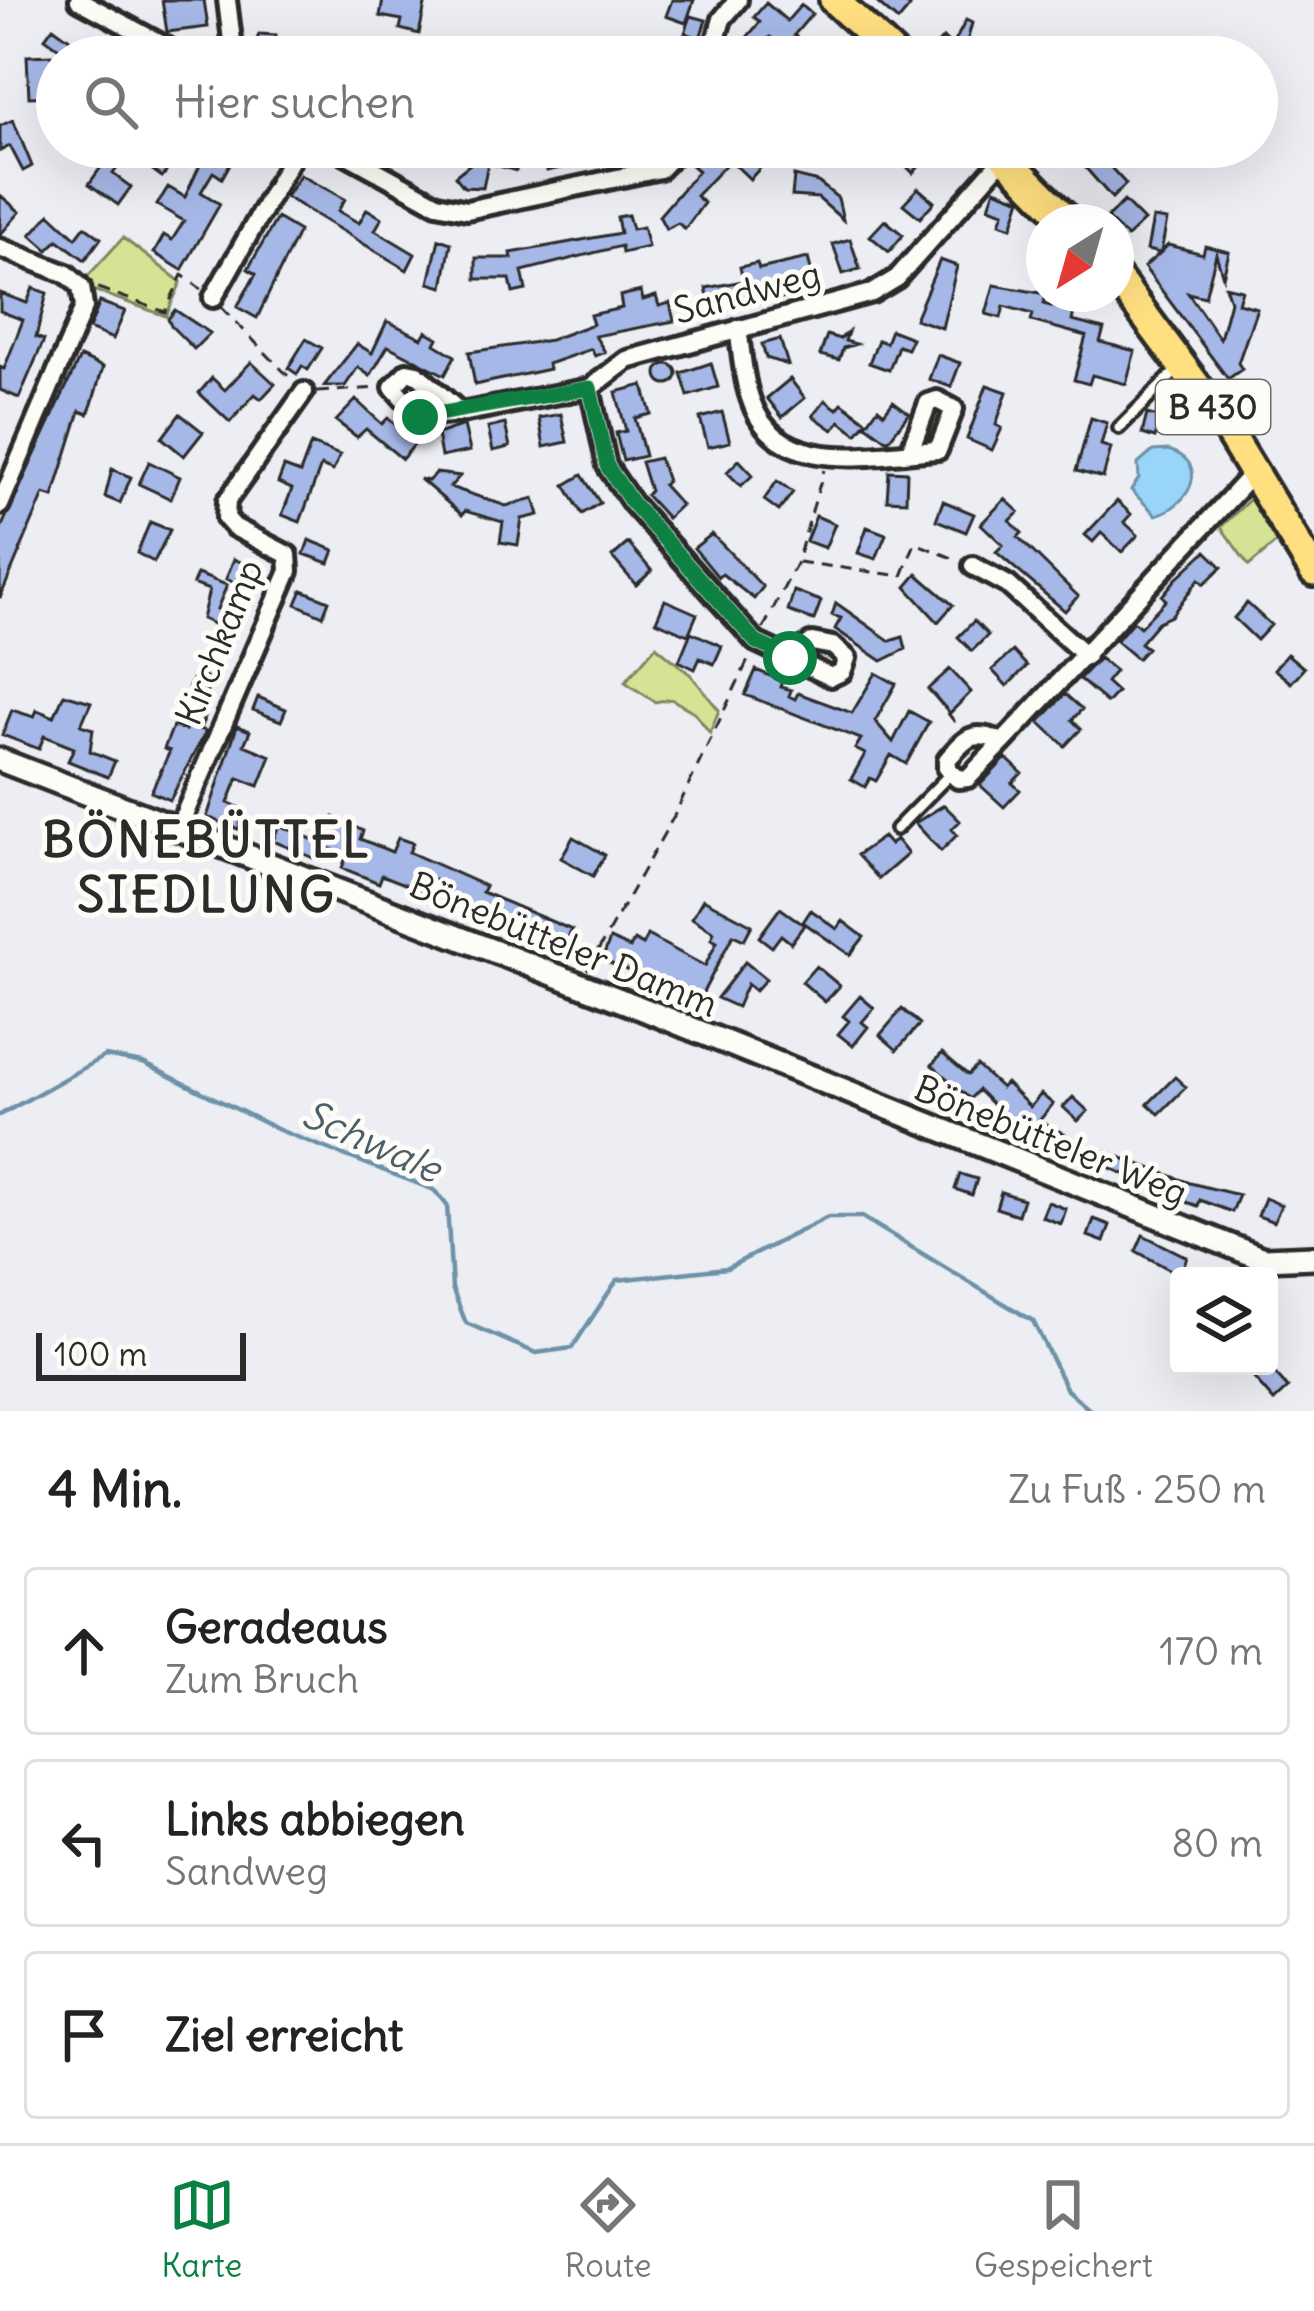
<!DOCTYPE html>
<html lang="de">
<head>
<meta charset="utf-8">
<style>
	body { margin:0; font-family:Delius,sans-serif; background:#f6f6f6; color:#222 }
	.controls { position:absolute; right:36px; bottom:36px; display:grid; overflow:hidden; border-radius:12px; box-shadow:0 12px 48px #0002 }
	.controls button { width:108px; height:108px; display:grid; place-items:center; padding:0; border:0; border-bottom:3px solid #e0e0e0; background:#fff; color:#222; font:60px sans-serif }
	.compass { position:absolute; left:1026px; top:204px; width:108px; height:108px; border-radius:50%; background:#fff; box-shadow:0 12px 48px #0002; rotate:217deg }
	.scale { position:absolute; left:36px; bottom:30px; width:210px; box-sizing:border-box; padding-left:12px; border:6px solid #2b2b2b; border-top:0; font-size:33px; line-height:42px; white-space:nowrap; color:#2b2b2b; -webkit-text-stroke:9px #fdfcf7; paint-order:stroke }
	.stop { position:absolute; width:36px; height:36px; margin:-27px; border:9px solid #0b8043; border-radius:50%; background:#fff }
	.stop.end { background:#0b8043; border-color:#fff; box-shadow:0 3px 12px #0008 }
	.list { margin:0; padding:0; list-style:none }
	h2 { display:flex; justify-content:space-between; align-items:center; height:156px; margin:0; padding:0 48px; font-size:51px }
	h2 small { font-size:39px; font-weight:400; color:#767676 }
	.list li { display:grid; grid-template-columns:78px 1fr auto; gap:36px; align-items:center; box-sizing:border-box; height:168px; margin:0 24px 24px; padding:0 24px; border:3px solid #e0e0e0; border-radius:12px }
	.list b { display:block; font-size:45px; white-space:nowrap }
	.list p { margin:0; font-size:39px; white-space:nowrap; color:#767676 }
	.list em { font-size:39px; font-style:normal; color:#767676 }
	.icon { flex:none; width:66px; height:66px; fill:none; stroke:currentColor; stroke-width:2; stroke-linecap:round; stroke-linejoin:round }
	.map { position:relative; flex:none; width:1314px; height:1411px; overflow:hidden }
	.search { position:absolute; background:#fff; box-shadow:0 12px 48px #0002; left:36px; right:36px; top:36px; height:132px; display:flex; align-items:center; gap:30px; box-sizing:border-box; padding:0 42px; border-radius:66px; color:#767676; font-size:45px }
	.sheet { height:732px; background:#fff }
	nav { display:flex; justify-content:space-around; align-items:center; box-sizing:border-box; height:168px; border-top:3px solid #e0e0e0; background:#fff; font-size:33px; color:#767676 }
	nav a { display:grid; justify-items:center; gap:6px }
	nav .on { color:#0b8043 }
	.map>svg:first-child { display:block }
</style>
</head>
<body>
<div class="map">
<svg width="1314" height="1411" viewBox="0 0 1314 1411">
	<rect width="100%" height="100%" fill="#eceef4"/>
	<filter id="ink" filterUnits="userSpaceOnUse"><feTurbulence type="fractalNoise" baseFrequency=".00833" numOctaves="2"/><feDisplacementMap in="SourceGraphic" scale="24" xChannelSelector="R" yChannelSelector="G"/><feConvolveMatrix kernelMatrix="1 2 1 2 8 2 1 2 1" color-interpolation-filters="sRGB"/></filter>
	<g filter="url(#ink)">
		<path fill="#d6e395" stroke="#808760" stroke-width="3" d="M 123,238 L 181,282 L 166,316 L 90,289 L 87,277 Z
			M 1251,498 L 1278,541 L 1249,566 L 1221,527 Z
			M 656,646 L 691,675 L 719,710 L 710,733 L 694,712 L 671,699 L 655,702 L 625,682 Z"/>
		<path fill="#99d5f9" stroke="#6d91a7" stroke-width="3" d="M 1168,450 C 1212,462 1190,506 1156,515 L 1131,490 L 1139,478 L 1138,464 L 1153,451 Z"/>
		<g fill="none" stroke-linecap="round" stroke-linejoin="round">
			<path stroke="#6d91a7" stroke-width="4.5" d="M 0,1115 L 105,1056 L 143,1063 L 279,1130 L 434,1190 L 447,1205 L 452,1288 L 466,1323 L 536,1353 L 572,1348 L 617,1280 L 727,1268 L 828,1217 L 862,1217 L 1033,1321 L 1067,1390 L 1091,1411"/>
		</g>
		<path fill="#a6b8e7" stroke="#2b2b2b" stroke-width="3" d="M 162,0 L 204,0 L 208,27 L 167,32 Z
			M 383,0 L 426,0 L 419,34 L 400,29 L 402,20 L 380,16 Z
			M 672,0 L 694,0 L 686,23 L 666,16 Z
			M 874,0 L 902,0 L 910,7 L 898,21 Z
			M 766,3 L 787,21 L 801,5 L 812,14 L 794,35 L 819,57 L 782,57 L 787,50 L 770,37 L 756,53 L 743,42 L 760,22 L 754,17 Z
			M 691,16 L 706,20 L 700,38 L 685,33 Z
			M 966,20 L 972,23 L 963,57 L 939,57 L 932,50 L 943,38 L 952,47 Z
			M 53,27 L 78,45 L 70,56 L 45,38 Z
			M 259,34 L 276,35 L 274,57 L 251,57 Z
			M 52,55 L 57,96 L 29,97 L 27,56 Z
			M 13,120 L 32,166 L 23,171 L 10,146 L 0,151 L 0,126 Z
			M 121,147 L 142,147 L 170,167 L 162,177 Z
			M 461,147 L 522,147 L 516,171 L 488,163 L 483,188 L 464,187 L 455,176 L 480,156 L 460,152 Z
			M 576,147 L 579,164 L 547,171 L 543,153 Z
			M 708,147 L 739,147 L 761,167 L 750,179 L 730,160 L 696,196 L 704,203 L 685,229 L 678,223 L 666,229 L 659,216 L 698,171 L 690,164 Z
			M 888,147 L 910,147 L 925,160 L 913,173 Z
			M 1092,147 L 1126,184 L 1112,198 L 1077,158 Z
			M 208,148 L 231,162 L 222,178 L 213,172 L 201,192 L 220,204 L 182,270 L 154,253 L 164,235 L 172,240 L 184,221 L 157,205 L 168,187 L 185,197 Z
			M 109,156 L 120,164 L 113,174 L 131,187 L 118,205 L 89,184 Z
			M 300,175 L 345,199 L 338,211 L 359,223 L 367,209 L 382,218 L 375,230 L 415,254 L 407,270 L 286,197 Z
			M 794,176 L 818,182 L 838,198 L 843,220 L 818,198 L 792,196 Z
			M 918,188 L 934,202 L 920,218 L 903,204 Z
			M 995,189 L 1021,199 L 1012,227 L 1000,223 L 1004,212 L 989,207 Z
			M 0,195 L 20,212 L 0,235 Z
			M 1124,201 L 1144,221 L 1127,237 L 1107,218 Z
			M 50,214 L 76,238 L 85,226 L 101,238 L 85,260 L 58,240 L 48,250 L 31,235 Z
			M 628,215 L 632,229 L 643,227 L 648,247 L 622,253 L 621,246 L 522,271 L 526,290 L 513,293 L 510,279 L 476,279 L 476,258 L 512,258 L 511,253 L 620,233 L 617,217 Z
			M 277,218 L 299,231 L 257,318 L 237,307 L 256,274 L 248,269 Z
			M 1153,218 L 1167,220 L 1161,252 L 1168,245 L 1203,254 L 1205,246 L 1229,252 L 1223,277 L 1216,254 L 1205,297 L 1188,293 L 1220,339 L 1230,301 L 1225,286 L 1242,290 L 1238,303 L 1257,308 L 1238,363 L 1242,369 L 1228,379 L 1144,267 L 1160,253 L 1147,250 Z
			M 885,220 L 903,235 L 889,252 L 870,236 Z
			M 439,239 L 451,243 L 443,287 L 429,283 Z
			M 850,239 L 860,269 L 843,274 L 833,244 Z
			M 808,258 L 815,285 L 799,288 L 801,295 L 711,311 L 706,288 L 743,281 L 740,267 L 757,263 L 759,269 Z
			M 940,260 L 957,266 L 942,328 L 915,319 Z
			M 994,285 L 1046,294 L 1043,304 L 1074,312 L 1072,321 L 1104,329 L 1100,342 L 1135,351 L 1126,384 L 1092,375 L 1089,384 L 1074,380 L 1086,336 L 1031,321 L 1033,314 L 1004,306 L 1001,318 L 986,314 Z
			M 33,288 L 47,293 L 36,337 L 44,340 L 19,398 L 0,390 L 0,367 L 4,369 L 23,320 L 0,311 L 0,293 L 27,303 Z
			M 641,291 L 643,300 L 656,296 L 659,306 L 670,303 L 674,321 L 595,336 L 605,352 L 595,356 L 591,349 L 548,364 L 549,369 L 475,385 L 469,352 L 550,340 L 593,324 L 590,315 L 622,308 L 620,296 Z
			M 100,302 L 125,311 L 113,339 L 89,329 Z
			M 175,310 L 210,333 L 194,349 L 171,326 L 168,319 Z
			M 387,321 L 422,338 L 426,331 L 438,338 L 435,344 L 455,356 L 445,375 L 388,346 L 370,376 L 358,367 L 345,386 L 324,386 L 357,344 L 372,353 Z
			M 891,330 L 912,338 L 907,349 L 898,346 L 889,370 L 869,363 L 878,340 L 886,343 Z
			M 848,332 L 845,341 L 856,344 L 843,348 L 839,360 L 820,355 L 827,335 L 840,339 Z
			M 306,339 L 322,348 L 308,370 L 302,366 L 297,374 L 288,368 Z
			M 780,339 L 788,365 L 766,358 L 762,344 Z
			M 938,355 L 960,363 L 951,387 L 929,379 Z
			M 80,357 L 103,367 L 92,404 L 88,414 L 80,411 L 53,497 L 44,494 L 0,598 L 0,530 Z
			M 251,362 L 275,384 L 261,399 L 255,394 L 230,422 L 199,393 L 212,378 L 225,390 Z
			M 711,363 L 718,387 L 688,396 L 681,373 Z
			M657 374a10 10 0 1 1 20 0a10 10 0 1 1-20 0Z
			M 790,379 L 805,398 L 782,417 L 767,398 Z
			M 643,385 L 651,414 L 635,418 L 645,456 L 623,461 L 616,433 L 626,431 L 616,392 Z
			M 987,385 L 1007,392 L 996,425 L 1002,428 L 992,450 L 967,439 Z
			M 356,400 L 382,424 L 388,418 L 416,443 L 402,459 L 366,429 L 357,437 L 336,421 Z
			M 825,400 L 837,409 L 842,403 L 867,421 L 857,434 L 840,421 L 833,430 L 813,416 Z
			M 893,401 L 909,413 L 888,441 L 866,425 L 878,408 L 884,413 Z
			M 722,412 L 730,442 L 708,447 L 700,418 Z
			M 180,414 L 203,432 L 184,456 L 162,438 Z
			M 561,414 L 567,442 L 544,447 L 539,418 Z
			M 1147,414 L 1161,418 L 1155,438 L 1142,434 Z
			M 1091,418 L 1107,423 L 1101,445 L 1111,448 L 1103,478 L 1076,471 Z
			M 505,424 L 510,447 L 493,451 L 488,428 Z
			M 464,425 L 470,451 L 441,457 L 437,434 Z
			M 311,444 L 340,455 L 333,471 L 321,466 L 300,522 L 282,515 L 292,489 L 278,483 L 284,467 L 300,473 Z
			M 659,458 L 667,481 L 663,485 L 681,505 L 667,518 L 646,495 L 650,491 L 641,462 Z
			M 739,460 L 753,475 L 741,486 L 727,472 Z
			M 149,462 L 180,477 L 171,499 L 139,484 Z
			M 112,469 L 131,477 L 120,503 L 105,497 Z
			M 889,471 L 907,472 L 906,501 L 887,500 Z
			M 436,473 L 460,476 L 450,487 L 506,506 L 534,498 L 539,515 L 522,519 L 518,545 L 500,542 L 503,522 L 465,511 L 462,515 L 420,479 L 428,481 Z
			M 582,475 L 600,503 L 582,514 L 565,485 Z
			M 777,481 L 793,492 L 779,511 L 764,500 Z
			M 1005,499 L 1019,512 L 1010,521 L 1022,533 L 1018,537 L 1078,596 L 1065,611 L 996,552 L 1003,545 L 981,524 Z
			M 943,501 L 974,514 L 966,532 L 936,520 Z
			M 1117,501 L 1131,514 L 1124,522 L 1138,535 L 1122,552 L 1101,533 L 1093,542 L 1085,535 Z
			M 816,516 L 835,524 L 825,548 L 806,541 Z
			M 150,522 L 170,530 L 154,562 L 137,553 Z
			M 867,527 L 886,534 L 876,559 L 858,553 Z
			M 712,534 L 763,587 L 754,599 L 722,574 L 718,577 L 694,548 Z
			M 309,540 L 334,550 L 329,563 L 304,554 Z
			M 628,543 L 652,571 L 636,585 L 612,557 Z
			M 1206,551 L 1222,567 L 1204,584 L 1199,579 L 1171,616 L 1158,622 L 1140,643 L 1147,648 L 1137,659 L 1116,641 L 1133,621 L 1140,627 L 1166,600 L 1162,596 L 1176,579 Z
			M 234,559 L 259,570 L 251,589 L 226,579 Z
			M 197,574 L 227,585 L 217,609 L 238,618 L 232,632 L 202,619 L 209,590 L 193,584 Z
			M 917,574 L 953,605 L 938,622 L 906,587 Z
			M 302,590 L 329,601 L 323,616 L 296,604 Z
			M 794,591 L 821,601 L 814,620 L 788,611 Z
			M 665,600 L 697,614 L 688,635 L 656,621 Z
			M 836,603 L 890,641 L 903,637 L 906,649 L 882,661 L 835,629 L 841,618 L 832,615 Z
			M 1247,603 L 1271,625 L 1257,640 L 1234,618 Z
			M 974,621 L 988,635 L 972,651 L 958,637 Z
			M 691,632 L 722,646 L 714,664 L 700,658 L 695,669 L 679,661 Z
			M 1013,651 L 1027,666 L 1007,686 L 992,670 Z
			M 1287,654 L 1304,668 L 1291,683 L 1274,669 Z
			M 1099,658 L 1115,671 L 1106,682 L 1117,692 L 1107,703 L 1079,679 Z
			M 950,669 L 971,692 L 950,713 L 928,689 Z
			M 756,670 L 782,681 L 780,687 L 791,690 L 789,696 L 795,699 L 798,693 L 852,713 L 876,673 L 896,684 L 875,721 L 893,742 L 909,711 L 929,722 L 906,764 L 891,755 L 876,781 L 870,778 L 865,787 L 851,779 L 865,754 L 855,749 L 861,739 L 745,695 Z
			M 195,673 L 212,680 L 205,696 L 188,689 Z
			M 64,694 L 91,702 L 81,725 L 93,729 L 90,751 L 115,761 L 108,777 L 68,761 L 74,748 L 44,736 L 39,749 L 2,735 L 12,710 L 34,717 L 37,710 L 54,717 Z
			M 1065,694 L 1082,709 L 1072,720 L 1081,729 L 1065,746 L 1039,722 Z
			M 258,697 L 286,709 L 281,721 L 253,710 Z
			M 193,709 L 206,714 L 200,729 L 206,731 L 170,800 L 151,792 L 170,751 L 164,749 L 173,726 L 185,730 Z
			M 237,726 L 250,731 L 244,745 L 271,756 L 259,786 L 238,778 L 228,803 L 246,810 L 238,829 L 207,817 Z
			M 1006,758 L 1022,773 L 1012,783 L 1020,790 L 1004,807 L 980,785 Z
			M 944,805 L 960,821 L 952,829 L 957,835 L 941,851 L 915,823 Z
			M 334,817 L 363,831 L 360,839 L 392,852 L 398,838 L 413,843 L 409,852 L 485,886 L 482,892 L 572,930 L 565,943 L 534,927 L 532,932 L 444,899 L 449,887 L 425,876 L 420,890 L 382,875 L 379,883 L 342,868 L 347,855 L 322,846 L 316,859 L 273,841 L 279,825 L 323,844 Z
			M 573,837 L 605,855 L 593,876 L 561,858 Z
			M 883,837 L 890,845 L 896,839 L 908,854 L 879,879 L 857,855 Z
			M 703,899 L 752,925 L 744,940 L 733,935 L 699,1000 L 602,960 L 610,939 L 630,948 L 634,940 L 643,945 L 647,935 L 705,966 L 717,942 L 711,939 L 714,932 L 692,918 Z
			M 780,908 L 804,925 L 791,943 L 781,935 L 772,947 L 759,937 Z
			M 811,910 L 837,929 L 843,921 L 864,937 L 850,955 L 803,922 Z
			M 745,962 L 766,979 L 755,991 L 747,984 L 737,1007 L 717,998 Z
			M 816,966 L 840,986 L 825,1002 L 802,982 Z
			M 860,996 L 874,1008 L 862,1022 L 868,1027 L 853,1046 L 838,1034 L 849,1021 L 843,1016 Z
			M 902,1009 L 920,1024 L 897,1050 L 880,1035 Z
			M 942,1053 L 968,1075 L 977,1066 L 1001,1088 L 1006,1083 L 1030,1107 L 1041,1094 L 1053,1104 L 1039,1121 L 1087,1145 L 1190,1183 L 1239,1195 L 1232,1212 L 1200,1200 L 1198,1206 L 1184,1201 L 1097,1162 L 1008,1132 L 1011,1123 L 978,1090 L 970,1099 L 932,1065 Z
			M 1175,1077 L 1186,1087 L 1159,1114 L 1148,1104 Z
			M 1073,1097 L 1088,1111 L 1078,1121 L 1063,1107 Z
			M 960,1174 L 977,1179 L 972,1195 L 955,1189 Z
			M 1001,1192 L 1023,1199 L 1018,1215 L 996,1208 Z
			M 1265,1198 L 1281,1205 L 1274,1222 L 1258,1216 Z
			M 1048,1202 L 1066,1209 L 1061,1224 L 1042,1217 Z
			M 1094,1219 L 1110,1225 L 1104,1242 L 1088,1236 Z
			M 1143,1235 L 1187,1257 L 1180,1275 L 1136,1251 Z
			M 1243,1366 L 1268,1366 L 1288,1388 L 1274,1401 Z"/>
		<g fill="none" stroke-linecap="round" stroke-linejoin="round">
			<g stroke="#2b2b2b" stroke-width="18">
				<path id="service" d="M 1119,428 L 1179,368
					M 896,829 L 951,773"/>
			</g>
			<g stroke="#2b2b2b" stroke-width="26">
				<path id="minor" d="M 79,0 L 185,57
					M 227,0 L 234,57
					M 711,57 L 722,19 L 738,0
					M 333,147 L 437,204 L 467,210 L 660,169 L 681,147
					M 0,248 L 67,274 L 81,287 L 84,307 L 0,505
					M 213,298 L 298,147
					M 738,329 C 742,353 743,381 752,403 C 779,478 878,453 938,450 L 954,409 L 937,400 L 928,403 L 910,451
					M 590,388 L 607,466 L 632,503 L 756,642 L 831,677 L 842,672 L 847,658 L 833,646 L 812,642 L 790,658
					M 461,413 L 420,417 L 393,387 L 407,372 L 417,374 L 461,413 L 590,388 L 627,360 L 872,293 L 897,278 L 1005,156
					M 973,566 L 1008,585 L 1086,656
					M 1003,742 L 968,778 L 958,779 L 947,769 L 947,760 C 967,736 973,730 1003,742 L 1254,472
					M 179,827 L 289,571 L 288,555 L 234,527 L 226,518 L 227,501 L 304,392"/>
			</g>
			<g stroke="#2b2b2b" stroke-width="30">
				<path id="tertiary" d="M 0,760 L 633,1005 L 1263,1259 L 1314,1257"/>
			</g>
			<g stroke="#2b2b2b" stroke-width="36">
				<path id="primary" d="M 834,0 L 896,57
					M 995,147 L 1069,222
					M 1116,277 L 1219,416 L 1314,572"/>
			</g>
			<path stroke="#2b2b2b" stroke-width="3" stroke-dasharray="12 9" stroke-linecap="butt" d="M 1116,249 L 1123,257
				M 98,288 L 165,312 L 182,275 L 201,289
				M 221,307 L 294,382
				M 317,392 L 379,388
				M 798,562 L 902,576 L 915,543 L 960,561
				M 763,629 L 797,562 L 824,470
				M 935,696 L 957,725
				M 587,970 L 674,816 L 751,654"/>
			<use href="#service" stroke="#fdfcf7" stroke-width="9"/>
			<use href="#minor" stroke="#fdfcf7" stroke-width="16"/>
			<use href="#tertiary" stroke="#fdfcf7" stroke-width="21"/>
			<use href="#primary" stroke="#ffdf80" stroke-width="27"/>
		</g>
	</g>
	<g fill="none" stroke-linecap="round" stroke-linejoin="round" filter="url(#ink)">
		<path stroke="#0b8043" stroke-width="15" d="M 420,417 L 590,388 L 607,466 L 632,503 L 756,642 L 790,658"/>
	</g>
	<g text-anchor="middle" stroke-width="10" stroke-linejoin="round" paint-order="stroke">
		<rect fill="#fdfcf7" stroke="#6a6a68" stroke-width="3" x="1156" y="380" width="114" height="54" rx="9"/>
		<g font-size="33" font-weight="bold" fill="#2b2b2b">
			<text x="1213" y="419">B 430</text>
		</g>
		<g font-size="36" fill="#2b2b2b" stroke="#fdfcf7">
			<text transform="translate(747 292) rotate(-15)" y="13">Sandweg</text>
			<text transform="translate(219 642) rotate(-68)" y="13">Kirchkamp</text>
			<text transform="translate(564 944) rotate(22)" y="13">Bönebütteler Damm</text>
			<text transform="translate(1051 1140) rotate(22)" y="13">Bönebütteler Weg</text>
		</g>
		<g font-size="39" font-style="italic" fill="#4c5e69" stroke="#fdfcf7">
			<text transform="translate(372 1141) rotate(24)" y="14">Schwale</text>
		</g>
		<g font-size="48" font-weight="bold" letter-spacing="3" fill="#2b2b2b" stroke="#fdfcf7">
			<text x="207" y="857">BÖNEBÜTTEL<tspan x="207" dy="55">SIEDLUNG</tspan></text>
		</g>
	</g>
</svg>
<div class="controls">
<button><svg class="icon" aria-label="layers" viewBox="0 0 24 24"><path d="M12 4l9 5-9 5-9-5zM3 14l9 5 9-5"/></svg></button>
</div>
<svg class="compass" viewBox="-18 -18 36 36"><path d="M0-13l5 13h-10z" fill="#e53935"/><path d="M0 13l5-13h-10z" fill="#767676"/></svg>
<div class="scale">100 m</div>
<div class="stop" style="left:790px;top:658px"></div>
<div class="stop end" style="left:420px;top:417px"></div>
<div class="search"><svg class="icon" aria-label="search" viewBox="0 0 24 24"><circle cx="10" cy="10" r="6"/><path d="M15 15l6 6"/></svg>Hier suchen</div>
</div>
<section class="sheet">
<h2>4 Min.<small>Zu Fuß · 250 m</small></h2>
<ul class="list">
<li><svg class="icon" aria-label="ahead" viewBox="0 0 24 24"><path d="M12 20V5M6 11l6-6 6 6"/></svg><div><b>Geradeaus</b><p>Zum Bruch</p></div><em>170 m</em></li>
<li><svg class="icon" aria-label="left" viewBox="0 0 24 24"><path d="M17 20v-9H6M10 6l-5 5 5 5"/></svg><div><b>Links abbiegen</b><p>Sandweg</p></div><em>80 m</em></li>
<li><svg class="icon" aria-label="arrive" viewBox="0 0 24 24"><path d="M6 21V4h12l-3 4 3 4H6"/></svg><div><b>Ziel erreicht</b></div></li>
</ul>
</section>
<nav>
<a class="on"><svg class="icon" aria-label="map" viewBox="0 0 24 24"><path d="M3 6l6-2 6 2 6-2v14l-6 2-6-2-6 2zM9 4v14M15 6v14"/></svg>Karte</a>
<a><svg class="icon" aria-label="directions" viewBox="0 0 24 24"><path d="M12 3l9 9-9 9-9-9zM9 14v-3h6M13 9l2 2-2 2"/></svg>Route</a>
<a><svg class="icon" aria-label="saved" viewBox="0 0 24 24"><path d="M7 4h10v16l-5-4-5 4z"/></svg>Gespeichert</a>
</nav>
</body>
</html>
